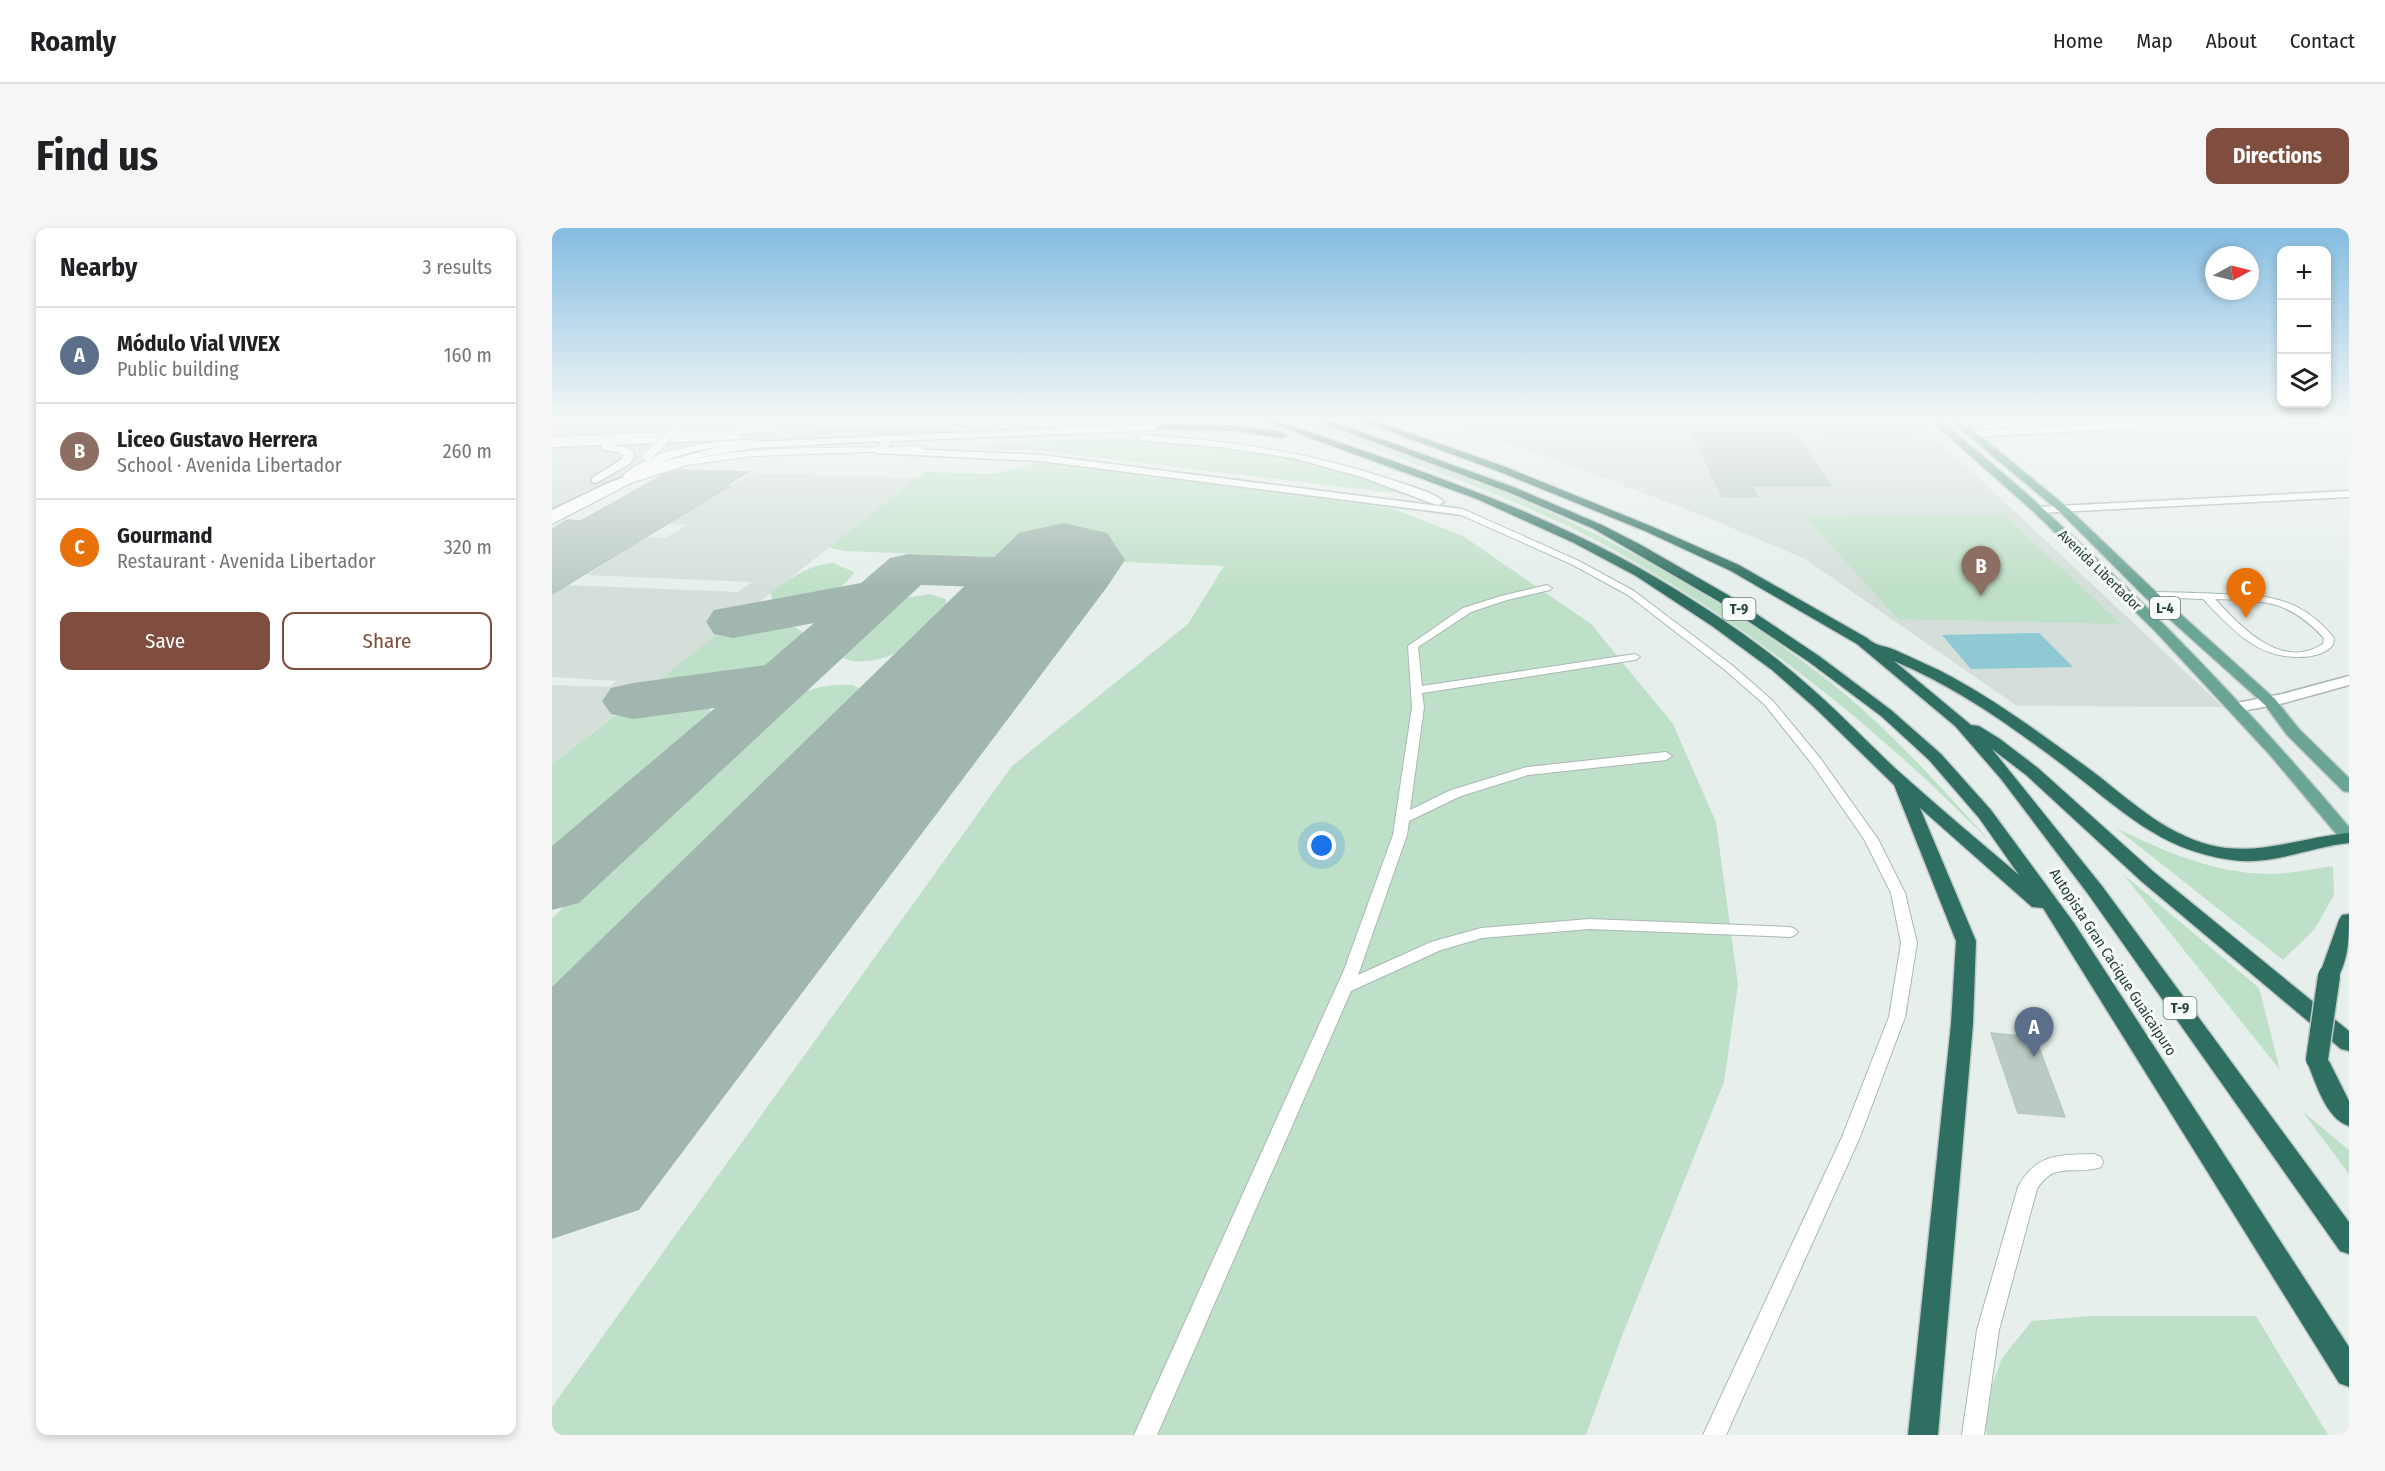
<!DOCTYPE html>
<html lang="en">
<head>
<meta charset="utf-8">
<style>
	body { margin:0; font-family:"Fira Sans Condensed",sans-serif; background:#f6f6f6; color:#202124 }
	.controls { position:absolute; right:18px; top:18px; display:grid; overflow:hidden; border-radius:12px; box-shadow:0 3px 9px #0003 }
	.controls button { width:54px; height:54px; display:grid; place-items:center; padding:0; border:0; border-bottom:2px solid #e0e0e0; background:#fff; color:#202124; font:30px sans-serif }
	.compass { position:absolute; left:1653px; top:18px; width:54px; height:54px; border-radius:50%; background:#fff; box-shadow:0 3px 9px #0003; rotate:83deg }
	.you { position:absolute; left:770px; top:618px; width:21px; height:21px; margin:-15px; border:4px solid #fff; border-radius:50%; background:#1a73e8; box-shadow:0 0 0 9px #1a73e833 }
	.badge { display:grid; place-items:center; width:39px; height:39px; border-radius:50%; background:#7f4e3f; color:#fff; font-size:20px; font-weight:700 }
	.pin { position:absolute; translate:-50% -50px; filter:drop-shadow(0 2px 3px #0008) }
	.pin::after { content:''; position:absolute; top:32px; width:21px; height:18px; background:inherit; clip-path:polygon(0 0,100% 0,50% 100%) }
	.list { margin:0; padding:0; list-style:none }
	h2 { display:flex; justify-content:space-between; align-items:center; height:78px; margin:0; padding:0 24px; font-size:26px }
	h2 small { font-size:20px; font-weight:400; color:#757577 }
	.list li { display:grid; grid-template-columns:39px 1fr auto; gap:18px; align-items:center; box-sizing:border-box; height:96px; padding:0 24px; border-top:2px solid #e0e0e0 }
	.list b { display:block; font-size:22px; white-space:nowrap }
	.list p { margin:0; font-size:20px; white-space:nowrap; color:#757577 }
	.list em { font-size:20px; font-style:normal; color:#757577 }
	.actions { display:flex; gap:12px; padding:18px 24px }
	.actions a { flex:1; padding:14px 0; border:2px solid #7f4e3f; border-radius:12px; text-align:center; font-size:21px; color:#7f4e3f }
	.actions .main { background:#7f4e3f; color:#fff }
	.icon { flex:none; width:33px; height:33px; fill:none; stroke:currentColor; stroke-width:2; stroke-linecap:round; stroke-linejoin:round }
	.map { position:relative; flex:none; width:1797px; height:1207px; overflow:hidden; border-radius:12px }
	header { display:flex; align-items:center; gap:36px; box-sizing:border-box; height:84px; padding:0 30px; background:#fff; border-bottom:2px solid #e0e0e0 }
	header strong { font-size:28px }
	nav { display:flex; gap:33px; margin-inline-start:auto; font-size:21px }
	.intro { display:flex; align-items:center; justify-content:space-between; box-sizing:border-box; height:144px; padding:0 36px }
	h1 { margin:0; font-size:42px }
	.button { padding:15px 27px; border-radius:12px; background:#7f4e3f; color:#fff; font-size:21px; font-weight:700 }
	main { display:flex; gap:36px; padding:0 36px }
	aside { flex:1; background:#fff; border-radius:12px; box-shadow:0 3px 9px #0003 }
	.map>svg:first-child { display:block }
</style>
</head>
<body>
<header>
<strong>Roamly</strong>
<nav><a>Home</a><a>Map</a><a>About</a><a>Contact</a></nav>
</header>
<div class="intro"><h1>Find us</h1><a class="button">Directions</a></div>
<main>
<aside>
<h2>Nearby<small>3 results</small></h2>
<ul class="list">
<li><span class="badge" style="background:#5c6f8a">A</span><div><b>Módulo Vial VIVEX</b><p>Public building</p></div><em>160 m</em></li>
<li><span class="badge" style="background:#8d6e63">B</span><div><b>Liceo Gustavo Herrera</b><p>School · Avenida Libertador</p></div><em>260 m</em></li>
<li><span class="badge" style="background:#e8710a">C</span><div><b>Gourmand</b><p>Restaurant · Avenida Libertador</p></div><em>320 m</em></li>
</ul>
<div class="actions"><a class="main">Save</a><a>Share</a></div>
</aside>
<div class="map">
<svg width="1797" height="1207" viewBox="0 0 1797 1207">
	<rect width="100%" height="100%" fill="#e6efeb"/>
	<path fill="#d4dfda" d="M 0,192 L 537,192 L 532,206 L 275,214 L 182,223 L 106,241 L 0,292 Z
		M 891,192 L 1365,192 L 1671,479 L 1465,478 L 1253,331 L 1159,291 L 1011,234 L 888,193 L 893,193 Z
		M 200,245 L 366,250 L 0,536 L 0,457 L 57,459 L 64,453 L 0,449 L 0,366 L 15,357 L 186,364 L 200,354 L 35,347 L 94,309 L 114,310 L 134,297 L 116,296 Z"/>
	<path fill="#bfe0c8" d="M 746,192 L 756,192 C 825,217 897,239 964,269 C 1072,316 1176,375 1269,447 C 1332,495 1384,554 1437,612 C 1405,582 1374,550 1341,522 C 1260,450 1170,384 1076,330 C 973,270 857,236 746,192 Z
		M 1262,192 L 1333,192 L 1342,200 L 1271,201 Z
		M 1343,201 L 1358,213 L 1285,215 L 1272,202 Z
		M 563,211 L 649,216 L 761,233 L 875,269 L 491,223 L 418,220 L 476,213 Z
		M 488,234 L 839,280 L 911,308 L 1039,396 L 1121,496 L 1164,594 L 1186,757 L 1172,854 L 1070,1108 L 1034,1207 L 0,1207 L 0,1179 L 460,538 L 636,396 L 672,338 L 293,323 L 279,320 L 279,318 L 373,244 L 441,246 Z
		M 1452,287 L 1569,396 L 1346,391 L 1253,289 Z
		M 281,335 L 302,344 C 292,366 241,384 220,372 L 219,365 C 238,350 256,337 281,335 Z
		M 378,366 L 394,371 L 394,379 C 368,405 354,429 316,433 C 306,434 297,434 289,428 L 290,422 L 342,372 Z
		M 223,398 L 243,399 L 255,407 C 240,450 150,454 112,459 L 102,456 L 167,405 Z
		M 300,457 L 311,462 L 320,463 L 0,788 L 0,690 L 236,472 C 257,460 276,456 300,457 Z
		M 137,477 L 157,480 L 160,491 L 150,503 L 0,632 L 0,536 L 61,489 L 74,483 Z
		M 1564,600 C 1612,623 1661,645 1716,646 C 1737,646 1759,641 1781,638 L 1782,667 L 1762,702 L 1731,732 Z
		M 1571,646 L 1707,760 L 1728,842 Z
		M 1750,883 L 1797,922 L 1797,946 Z
		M 1537,1088 L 1704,1088 L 1776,1207 L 1435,1207 L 1431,1183 L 1450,1130 L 1480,1093 Z"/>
	<path fill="#8ec9d4" d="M 1487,405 L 1521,439 L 1419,441 L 1390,407 Z"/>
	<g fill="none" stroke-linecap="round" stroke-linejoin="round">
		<path fill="#a2b6b0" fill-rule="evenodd" d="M 356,326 L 499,331 L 517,335 L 524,346 L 517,357 L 499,361 L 369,357 L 27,675 L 0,682 L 0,618 L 163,480 L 81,491 L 59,486 L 50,473 L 59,460 L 81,455 L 213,437 L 262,395 L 181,410 L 162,406 L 154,394 L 162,382 L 309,355 L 338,330 Z"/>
		<path fill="#a2b6b0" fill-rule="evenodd" d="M 511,295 L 555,305 L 573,332 L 555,359 L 87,982 L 0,1011 L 0,759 L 467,305 Z"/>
	</g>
	<path fill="#bbcac4" stroke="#b8c9c2" stroke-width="1.5" d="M 1201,192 L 1234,192 L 1279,258 L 1200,258 L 1206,269 L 1170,269 L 1136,194 L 1202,194 Z
		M 369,199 L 398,203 L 317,207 L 322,201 Z
		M 128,242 L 196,244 L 173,258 L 178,258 L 0,366 L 0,301 L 15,292 L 29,293 L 111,247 Z
		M 1439,805 L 1483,809 L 1513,889 L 1466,885 Z"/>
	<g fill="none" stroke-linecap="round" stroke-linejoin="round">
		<g stroke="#a8b8b2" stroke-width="2">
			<path id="service" d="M 463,192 L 474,192 L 449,201 L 445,199 Z
				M 475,192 L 486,192 L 499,197 L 495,199 Z
				M 369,193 L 419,201 L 415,203 L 369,197 L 268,200 L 264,198 L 268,196 Z
				M 219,200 L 239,207 L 235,209 L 219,204 L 0,213 L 0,209 Z
				M 192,212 L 210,213 L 214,215 L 210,217 C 161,215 119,226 77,250 L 70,248 C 101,221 152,214 192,212 Z
				M 367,218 L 371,220 L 370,222 L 201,228 L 135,237 L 79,255 L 0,296 L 0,289 C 32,272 64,253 99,242 C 185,214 278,222 367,218 Z
				M 907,282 L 913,282 L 1027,333 L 1082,363 L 1181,438 L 1221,473 L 1268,530 L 1326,611 L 1353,665 L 1365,715 L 1353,789 L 1308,909 L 1174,1207 L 1151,1207 L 1290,909 L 1337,789 L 1349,715 L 1339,665 L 1312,611 L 1260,536 L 1213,477 L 1173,442 L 1076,367 L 1021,337 L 907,286 Z
				M 995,357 L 1000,360 L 998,362 L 955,372 L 919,384 L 866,419 L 870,458 L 1083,426 L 1088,429 L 1083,432 L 870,465 L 872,479 L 858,582 L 899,562 L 975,539 L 1114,524 L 1120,528 L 1114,532 L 976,547 L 909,568 L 857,593 L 855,607 L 806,747 L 879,714 L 929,700 L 1037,691 L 1238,699 L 1243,701 L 1246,704 L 1243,707 L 1238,709 L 1037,701 L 930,710 L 889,722 L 799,763 L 605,1207 L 582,1207 L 792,742 L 841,607 L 860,479 L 856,418 L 911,380 L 949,368 Z
				M 1599,364 C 1623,364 1646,365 1669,366 C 1717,367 1750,370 1782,410 L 1781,417 C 1773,426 1760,429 1747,429 C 1704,430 1679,400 1651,371 L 1596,369 L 1594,367 ZM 1663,371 C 1713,373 1735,371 1772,410 L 1771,416 C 1729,443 1689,399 1663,371 Z
				M 1542,926 L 1549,929 L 1551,934 L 1549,939 C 1522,948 1503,932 1485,961 L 1447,1102 L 1432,1207 L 1410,1207 L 1425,1102 L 1466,959 C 1484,925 1508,927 1542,926 Z"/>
		</g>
		<g stroke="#a8b8b2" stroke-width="3">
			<path id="minor" d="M 635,192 L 657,192 L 652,195 L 610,202 L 340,213 L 335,220 L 489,227 L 910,281 L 916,284 L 910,287 L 489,233 L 324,225 L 323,223 L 330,213 L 202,220 L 144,230 L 89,249 L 0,290 L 0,282 L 54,256 L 110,234 L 171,218 L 202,214 L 610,196 Z
				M 1625,192 L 1681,192 L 1676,195 L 1418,209 L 1413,206 L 1418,203 Z
				M 1781,192 L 1797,193 L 1797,200 L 1783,194 Z
				M 185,206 L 190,209 L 188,211 L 60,217 L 73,219 L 81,224 L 82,229 L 77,236 L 44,255 L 40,254 L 40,250 L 69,232 L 72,227 L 66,224 L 50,221 L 50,217 L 0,219 L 0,213 Z
				M 590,207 C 678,212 762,225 846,254 C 860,259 881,264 892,274 L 886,277 L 882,276 L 810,249 L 741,230 L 668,219 L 587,212 L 585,210 Z
				M 1797,263 L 1797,269 L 1486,285 L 1480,282 L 1486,279 Z
				M 1797,448 L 1797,457 L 1732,475 L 1685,484 L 1677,479 L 1680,476 L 1730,466 Z"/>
		</g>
		<g stroke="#c2cac8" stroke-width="3">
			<path id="primary" d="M 1378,192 L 1389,192 C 1421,221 1456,248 1488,278 C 1598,378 1701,485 1797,599 L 1797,615 L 1791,614 L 1718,527 L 1603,403 L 1482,284 Z
				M 1398,192 L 1409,192 L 1516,280 L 1604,364 L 1723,471 L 1747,501 L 1797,550 L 1797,564 L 1791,563 L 1735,507 L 1713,477 L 1594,370 L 1508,284 Z"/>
		</g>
		<g stroke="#c2cac8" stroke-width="3">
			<path id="motorway" d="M 709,192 L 723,192 C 860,240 998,283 1123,361 C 1170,390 1217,422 1258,459 C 1288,485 1315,514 1344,541 C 1384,577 1426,612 1467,647 L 1427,590 L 1377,532 L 1329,488 L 1257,434 L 1166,373 L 1042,301 L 956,264 L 763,192 L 777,192 L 964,260 L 1050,297 L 1089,317 L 1176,367 L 1267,428 L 1339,482 L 1389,526 L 1439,582 L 1522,695 L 1797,1119 L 1797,1159 L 1787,1155 L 1491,680 L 1480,679 L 1368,580 L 1424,713 L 1421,796 L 1386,1207 L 1356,1207 L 1399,796 L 1404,713 L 1342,557 L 1263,480 L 1220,442 L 1160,398 L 1084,348 L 1022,315 L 925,271 Z
				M 806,192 L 820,192 L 951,238 L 1101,299 L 1187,337 L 1315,410 C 1327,420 1329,416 1343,422 C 1362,431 1382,439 1400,449 C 1449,476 1495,510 1540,543 C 1577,571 1611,605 1658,617 C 1706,629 1749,609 1797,605 L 1797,615 C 1758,619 1720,638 1680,632 C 1608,623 1567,580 1512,538 C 1459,498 1404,459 1342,433 L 1419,497 L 1427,498 L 1448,511 L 1486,540 L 1603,645 L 1797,803 L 1797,823 L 1789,821 L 1589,653 L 1474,547 L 1440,521 L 1550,658 L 1797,994 L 1797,1026 L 1788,1023 L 1536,666 L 1449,551 L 1403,498 L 1305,416 L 1179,343 L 1093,303 L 943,242 Z
				M 610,196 L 681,197 L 730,204 L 735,207 L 730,210 L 681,203 L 607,201 L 605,199 Z
				M 1797,686 C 1797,710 1797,732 1784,753 L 1777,755 L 1770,753 L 1767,748 L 1787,692 L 1790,687 Z
				M 1765,823 L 1773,825 L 1797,873 L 1797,898 C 1773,891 1763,852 1754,831 L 1757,825 Z"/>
		</g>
		<use href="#service" fill="#fff" fill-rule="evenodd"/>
		<use href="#minor" fill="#fff" fill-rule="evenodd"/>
		<use href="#primary" fill="#6aa596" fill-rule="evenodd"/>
		<use href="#motorway" fill="#2f6f62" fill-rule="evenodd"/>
		<g stroke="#a8b8b2" stroke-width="10" stroke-linecap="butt">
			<path id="service-bridge" d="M 96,228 L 122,202"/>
		</g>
		<g stroke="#c2cac8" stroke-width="25" stroke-linecap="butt">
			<path id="motorway-bridge" d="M 1765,831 L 1777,748"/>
		</g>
		<use href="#service-bridge" stroke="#fff" stroke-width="8"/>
		<use href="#motorway-bridge" stroke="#2f6f62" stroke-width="22"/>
	</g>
	<linearGradient id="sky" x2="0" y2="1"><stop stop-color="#84bce0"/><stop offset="0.53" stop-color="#f4f8f6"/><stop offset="1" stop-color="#f4f8f6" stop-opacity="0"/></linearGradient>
	<rect width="1797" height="361" fill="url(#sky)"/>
	<g text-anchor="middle" stroke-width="6" stroke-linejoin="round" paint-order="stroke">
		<g font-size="14" fill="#24423a" stroke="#f7fbf9">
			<text transform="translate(1548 342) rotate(44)" y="5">Avenida Libertador</text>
		</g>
		<g fill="#f7fbf9" stroke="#637a73" stroke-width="1.5">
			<rect x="1598" y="369" width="30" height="22" rx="4.5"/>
			<rect x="1170.5" y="370" width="33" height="22" rx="4.5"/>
			<rect x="1611.5" y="769" width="33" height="22" rx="4.5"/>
		</g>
		<g font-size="14" font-weight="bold" fill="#24423a">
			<text x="1613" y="385">L-4</text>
			<text x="1187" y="386">T-9</text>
			<text x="1628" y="785">T-9</text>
		</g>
		<g font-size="15" fill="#24423a" stroke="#f7fbf9">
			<text transform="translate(1561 734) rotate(57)" y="5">Autopista Gran Cacique Guaicaipuro</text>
		</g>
	</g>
</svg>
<div class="controls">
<button>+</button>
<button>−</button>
<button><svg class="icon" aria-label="layers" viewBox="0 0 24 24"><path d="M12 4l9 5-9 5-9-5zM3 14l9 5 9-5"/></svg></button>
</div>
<svg class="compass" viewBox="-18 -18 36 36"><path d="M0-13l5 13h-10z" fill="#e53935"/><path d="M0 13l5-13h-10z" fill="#757577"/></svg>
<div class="you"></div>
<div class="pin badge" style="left:1482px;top:829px;background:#5c6f8a">A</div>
<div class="pin badge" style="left:1429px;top:368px;background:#8d6e63">B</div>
<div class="pin badge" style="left:1694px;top:390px;background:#e8710a">C</div>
</div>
</main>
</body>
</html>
